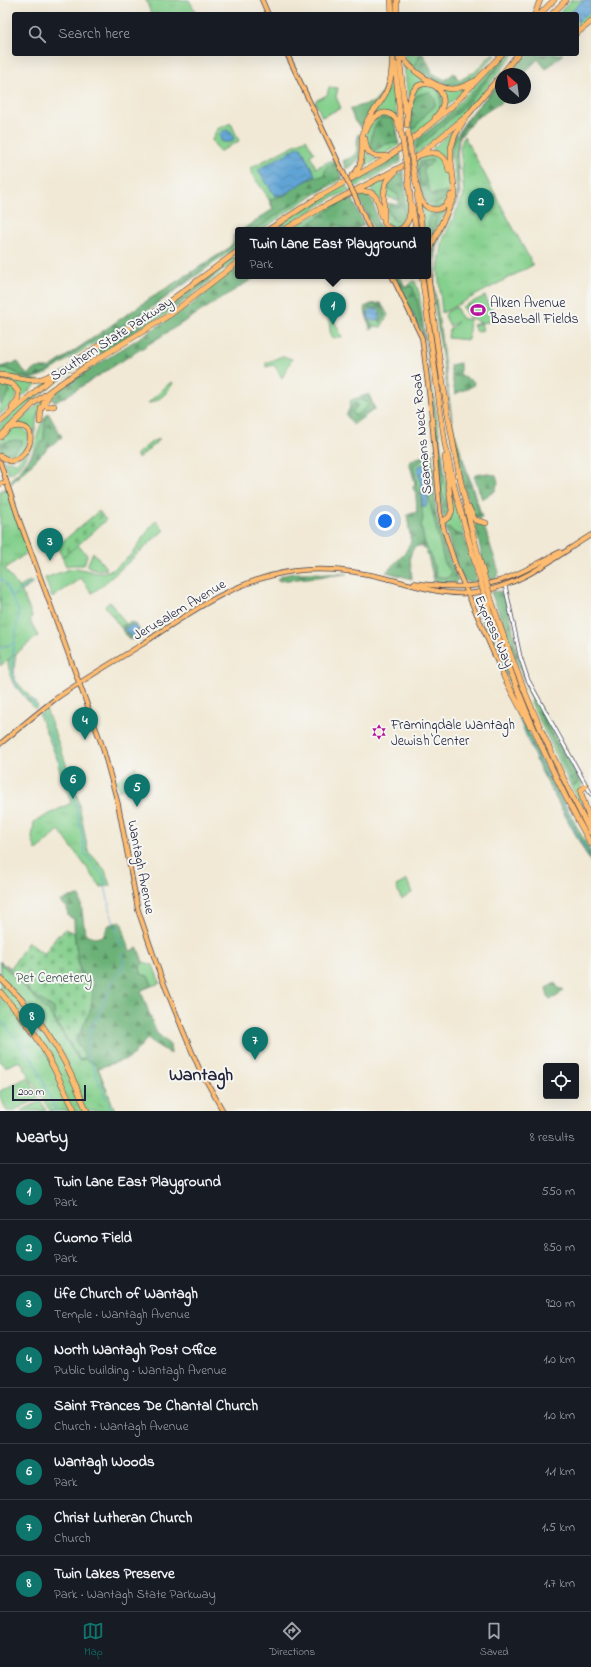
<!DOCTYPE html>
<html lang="en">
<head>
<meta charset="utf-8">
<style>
	body { margin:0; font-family:"Indie Flower",sans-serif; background:#242831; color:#f1f3f6 }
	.controls { position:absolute; right:12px; bottom:12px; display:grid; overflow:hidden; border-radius:4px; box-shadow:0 4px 16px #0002 }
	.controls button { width:36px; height:36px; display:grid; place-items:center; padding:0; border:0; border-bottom:1px solid #363941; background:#171b24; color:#f1f3f6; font:20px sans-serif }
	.compass { position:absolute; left:495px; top:68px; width:36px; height:36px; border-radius:50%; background:#171b24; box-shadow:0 4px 16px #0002; rotate:332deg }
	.scale { position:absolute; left:12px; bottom:10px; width:74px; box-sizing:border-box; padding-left:4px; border:2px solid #22223b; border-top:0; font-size:11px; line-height:14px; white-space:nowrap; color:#22223b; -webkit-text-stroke:3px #f6f6f2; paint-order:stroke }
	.you { position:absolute; left:385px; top:521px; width:14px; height:14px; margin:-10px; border:3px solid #fff; border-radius:50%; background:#1a73e8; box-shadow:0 0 0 6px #1a73e833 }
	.badge { display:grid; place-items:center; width:26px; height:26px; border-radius:50%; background:#0f766e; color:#fff; font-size:13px; font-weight:700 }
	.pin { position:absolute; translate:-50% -33px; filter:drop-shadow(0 1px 2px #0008) }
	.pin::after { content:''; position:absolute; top:21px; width:14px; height:12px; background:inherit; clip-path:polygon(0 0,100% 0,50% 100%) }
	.popup { position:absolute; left:235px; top:227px; width:196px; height:52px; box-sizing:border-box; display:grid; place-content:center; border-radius:4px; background:#171b24; filter:drop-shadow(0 1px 3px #0005); font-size:13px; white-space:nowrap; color:#9ea1a6 }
	.popup b { font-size:15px; color:#f1f3f6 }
	.popup::after { content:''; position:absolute; left:50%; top:100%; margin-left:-8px; border:8px solid transparent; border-top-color:#171b24 }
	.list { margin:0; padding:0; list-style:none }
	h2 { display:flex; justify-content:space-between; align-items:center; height:52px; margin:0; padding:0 16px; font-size:17px }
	h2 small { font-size:13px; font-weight:400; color:#9ea1a6 }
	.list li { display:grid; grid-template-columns:26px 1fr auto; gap:12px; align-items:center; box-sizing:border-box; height:56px; padding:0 16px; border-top:1px solid #363941 }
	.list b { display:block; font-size:15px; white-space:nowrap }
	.list p { margin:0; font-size:13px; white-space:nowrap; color:#9ea1a6 }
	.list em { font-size:13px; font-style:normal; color:#9ea1a6 }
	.icon { flex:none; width:22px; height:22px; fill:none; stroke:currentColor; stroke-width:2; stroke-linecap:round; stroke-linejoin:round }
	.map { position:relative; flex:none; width:591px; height:1111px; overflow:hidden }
	.search { position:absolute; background:#171b24; box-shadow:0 4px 16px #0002; left:12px; right:12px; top:12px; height:44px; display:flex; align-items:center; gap:10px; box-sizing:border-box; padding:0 14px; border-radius:4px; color:#9ea1a6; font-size:15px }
	.sheet { height:500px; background:#171b24 }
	nav { display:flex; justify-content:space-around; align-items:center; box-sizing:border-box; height:56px; border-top:1px solid #363941; background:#171b24; font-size:11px; color:#9ea1a6 }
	nav a { display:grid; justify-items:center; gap:2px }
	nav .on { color:#0f766e }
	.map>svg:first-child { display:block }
</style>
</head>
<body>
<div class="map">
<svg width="591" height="1111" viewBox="0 0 591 1111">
	<defs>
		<pattern id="forest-firs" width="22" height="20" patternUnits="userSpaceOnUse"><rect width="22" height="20" fill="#6cb278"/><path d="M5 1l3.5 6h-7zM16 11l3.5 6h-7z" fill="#589064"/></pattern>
		<pattern id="cemetery-stones" width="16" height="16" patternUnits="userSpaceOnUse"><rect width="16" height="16" fill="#85d08d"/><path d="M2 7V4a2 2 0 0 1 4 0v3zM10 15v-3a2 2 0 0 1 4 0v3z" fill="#73b27b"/></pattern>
		<pattern id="park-tufts" width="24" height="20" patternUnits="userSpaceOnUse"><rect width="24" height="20" fill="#85d08d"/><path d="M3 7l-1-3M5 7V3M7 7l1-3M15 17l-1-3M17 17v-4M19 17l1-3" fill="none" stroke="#73b27b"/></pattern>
		<pattern id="water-waves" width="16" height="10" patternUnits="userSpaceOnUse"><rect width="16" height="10" fill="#60a4d5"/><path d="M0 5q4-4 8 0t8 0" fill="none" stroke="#4f85ae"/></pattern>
	</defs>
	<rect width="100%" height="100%" fill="#f6f6f2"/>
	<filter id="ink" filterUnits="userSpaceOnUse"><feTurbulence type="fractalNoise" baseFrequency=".025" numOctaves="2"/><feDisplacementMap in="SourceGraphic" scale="8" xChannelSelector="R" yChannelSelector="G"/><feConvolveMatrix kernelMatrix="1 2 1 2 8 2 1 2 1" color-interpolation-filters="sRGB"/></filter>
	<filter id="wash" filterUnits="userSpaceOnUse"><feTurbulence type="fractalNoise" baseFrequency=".012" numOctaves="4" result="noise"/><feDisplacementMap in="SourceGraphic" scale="16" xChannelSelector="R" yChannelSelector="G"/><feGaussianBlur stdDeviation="0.9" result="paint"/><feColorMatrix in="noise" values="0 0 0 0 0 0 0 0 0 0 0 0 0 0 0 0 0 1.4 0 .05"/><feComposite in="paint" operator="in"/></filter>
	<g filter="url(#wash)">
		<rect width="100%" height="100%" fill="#f1e9d5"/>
		<path fill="#85d08d" stroke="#547964" d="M 571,0 L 591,0 L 591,20 L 577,31 L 577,14 L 558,14 Z
			M 403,54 L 420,54 L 420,56 L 414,65 L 448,85 L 462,84 L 469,80 L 470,81 L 453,88 L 442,85 L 414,69 Z
			M 492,54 L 496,54 L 472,79 L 468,76 L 469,74 L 474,73 Z
			M 505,54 L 514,54 L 470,108 L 446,130 L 416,154 L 414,142 L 449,113 Z
			M 403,59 L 431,82 L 425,83 L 408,97 Z
			M 501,80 C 497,94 472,110 464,124 C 451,146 461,167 458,190 C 457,207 446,220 439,235 C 432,250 433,267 434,283 L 453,428 L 482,517 L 480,520 C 470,517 469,505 467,496 L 474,515 L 477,518 L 480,517 L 454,437 L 435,308 L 432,267 L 431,253 L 436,235 L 456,200 C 458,185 453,171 452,157 C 451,127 484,103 501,80 Z
			M 392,82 L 397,119 L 391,113 L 369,121 Z
			M 424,85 C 433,86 438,88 441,96 C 447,111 423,127 413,135 C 408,117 406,94 424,85 Z
			M 329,87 L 338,88 L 336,97 L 341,108 L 322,117 L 315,101 L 327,95 Z
			M 440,87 L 466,88 L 441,112 Z
			M 384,114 L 390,116 L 396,120 L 399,145 L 384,155 L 371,153 C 362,133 365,126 384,114 Z
			M 231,123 L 239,141 L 219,152 L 212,140 L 217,129 Z
			M 457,127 L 450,159 L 448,161 L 432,149 Z
			M 306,139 L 314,153 L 310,155 L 316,168 L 336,158 L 341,169 L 339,170 L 343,179 L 308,198 L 261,230 L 255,230 L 308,194 L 323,189 L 334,180 L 342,178 L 338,170 L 273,209 L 266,194 L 253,176 L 250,168 Z
			M 363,145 L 370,155 L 378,159 L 358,172 Z
			M 400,152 L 401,162 L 354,188 L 351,181 Z
			M 425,155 L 439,155 C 441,158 446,161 447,165 C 449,170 451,190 450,196 C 447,207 429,212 423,201 C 417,189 419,173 416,161 Z
			M 403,170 C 405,185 418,229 393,228 L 387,224 L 386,205 L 388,203 L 397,205 L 399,200 L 386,197 C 387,179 388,179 403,170 Z
			M 386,178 L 382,201 L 380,201 L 370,188 Z
			M 346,184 L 349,191 L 329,199 L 329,200 L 279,230 L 277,230 L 285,223 L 271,230 L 298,212 Z
			M 351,196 L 364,225 L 355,230 L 289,230 L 333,205 Z
			M 421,203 L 426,207 L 449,206 L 431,238 L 428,249 L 428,230 L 424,230 Z
			M 238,242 L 238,246 L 136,319 L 73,356 L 48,373 L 33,379 L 0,374 L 0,368 L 5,368 L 29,377 L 53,367 L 82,347 L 141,314 L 153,303 L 162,300 Z
			M 238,254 L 238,259 C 212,278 188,301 161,318 C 124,342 84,361 49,388 C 31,401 16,417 0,433 L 0,424 L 46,383 L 93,352 L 157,313 Z
			M 413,281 L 415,282 L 419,293 L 450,510 L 449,514 L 445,518 L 443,517 L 440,495 L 437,441 L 430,378 L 424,337 L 416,295 L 412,286 L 408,286 Z
			M 485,296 L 496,319 L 489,322 L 481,323 L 483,330 L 476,332 L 473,325 L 481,323 L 469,317 L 462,307 Z
			M 381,303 L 388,315 L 381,327 L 375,326 L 373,329 L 370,329 L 364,307 L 371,304 Z
			M 456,307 L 462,319 L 470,319 L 468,340 L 448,338 L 449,330 L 458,322 L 450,326 L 445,316 L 447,312 Z
			M 282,356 L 292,359 L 282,378 L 274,365 L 266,367 L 266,363 Z
			M 0,376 L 40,381 L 21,398 C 20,385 13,381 0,379 Z
			M 0,382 L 15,388 L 17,397 L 14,402 L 0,415 Z
			M 171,382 L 173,383 C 169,391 158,403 148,403 Z
			M 369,394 L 375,409 L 353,425 L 346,415 L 349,409 L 351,400 Z
			M 45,398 C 31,422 40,442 20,465 C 17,469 13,473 9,474 L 3,460 L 14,462 L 15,464 C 25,456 32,444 33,431 L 31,432 L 25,425 L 17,423 Z
			M 48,413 L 45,420 L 44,439 L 29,459 C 38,444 37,424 48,413 Z
			M 20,426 L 29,434 L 26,446 L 21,456 L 11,459 C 2,455 0,451 0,441 L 13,428 Z
			M 160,439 L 140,457 L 137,457 L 137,454 L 153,441 Z
			M 432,453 L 436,514 L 445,548 L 458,580 L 455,583 L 435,583 L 417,512 L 416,493 L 413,488 L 415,483 L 409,461 Z
			M 451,487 L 464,536 L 446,529 L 444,524 L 451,517 Z
			M 156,520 L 164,530 L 103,585 L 92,593 L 81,578 L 52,598 L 45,578 L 70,569 L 77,568 L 97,573 L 113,570 L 132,554 L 149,529 Z
			M 78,545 L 87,555 L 84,565 L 72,565 L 66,566 L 62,557 Z
			M 93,552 L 107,569 L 97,570 L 87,566 Z
			M 0,574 L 14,591 L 30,581 L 32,584 L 15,596 L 16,651 L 14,669 L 15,680 L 38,706 L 35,709 L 13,683 L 10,675 L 8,663 L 12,647 Z
			M 517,651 L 525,681 L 582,783 L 580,789 L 586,813 L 580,804 L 560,764 L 531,702 L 532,699 L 514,654 L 517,657 Z
			M 407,880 L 412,893 L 401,899 L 396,886 Z
			M 143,962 L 153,965 L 160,983 L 141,990 L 141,974 L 140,967 Z
			M 28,1077 L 39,1098 L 13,1111 L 7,1111 L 0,1097 L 0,1091 Z
			M 41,1101 L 46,1111 L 21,1111 Z"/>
		<path fill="url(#forest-firs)" stroke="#476a5a" fill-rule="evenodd" d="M 385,54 L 388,54 C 389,69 390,84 381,97 C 374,108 364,116 362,129 L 355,122 L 350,109 C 357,106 364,105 371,103 C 388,97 385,71 387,57 Z
			M 420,54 L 423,54 L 431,69 L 432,73 L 445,80 L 454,73 L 459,80 L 468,76 L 472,79 C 447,92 435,79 414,65 L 420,56 Z
			M 524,54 L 563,54 L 546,69 L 538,59 L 523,74 L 508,74 Z
			M 506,57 L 507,58 L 462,109 L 416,149 L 418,141 L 459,107 Z
			M 501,82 L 501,98 L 508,98 L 475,119 L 459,138 L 457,155 L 460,195 L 436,247 L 434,290 C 433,271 431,253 438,236 C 443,224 452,215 456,203 C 462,188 455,171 456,155 C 457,122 482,105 501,82 Z
			M 429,92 L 435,98 L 435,106 L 427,113 L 413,130 C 410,117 409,106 417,95 Z
			M 382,118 L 391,118 L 396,129 L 398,143 L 386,144 L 376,150 L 371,148 C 371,136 372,125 382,118 Z
			M 358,134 L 360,135 L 360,158 L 352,166 L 346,169 L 343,161 L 356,155 Z
			M 400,152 L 401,159 L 354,184 L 352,181 Z
			M 433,159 C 432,164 429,166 424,168 C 423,174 428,188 432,194 L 447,192 L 443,201 L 435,204 L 428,203 C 420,192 416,175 420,162 Z
			M 335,162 L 342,178 L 334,180 L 323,189 L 308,194 L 255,230 L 242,230 L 273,209 L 270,199 L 285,195 L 299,184 L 313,178 L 323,176 L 327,166 Z
			M 403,172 L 405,214 L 399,223 L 392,219 L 388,210 L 390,205 L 398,207 L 401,202 L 397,194 L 388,189 L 391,181 Z
			M 364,193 C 375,199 374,207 377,218 C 377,222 380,226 381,230 L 374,230 L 357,194 Z
			M 351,196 L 364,225 C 354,230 347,232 337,225 L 331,230 L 299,230 Z
			M 442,210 L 443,212 C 435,218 436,226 432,234 L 429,234 C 429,226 426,220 431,212 L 437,213 Z
			M 238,232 L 238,242 L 162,300 C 151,304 148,309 139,315 C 121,327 101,336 82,347 C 66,356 51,374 32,377 C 21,379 11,367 0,368 L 0,367 L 18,362 L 27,375 L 37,368 L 49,368 L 151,298 L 226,250 L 233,243 L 234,235 Z
			M 238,267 L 238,276 L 257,276 L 63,398 L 55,402 L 52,400 L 56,391 L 194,303 L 214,284 Z
			M 213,274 L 212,277 L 177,305 L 83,362 L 20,407 L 60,375 L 96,350 L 134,329 Z
			M 394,276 L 400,276 L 405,287 L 412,286 L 416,295 L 425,340 Z
			M 380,303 L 385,315 L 380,323 L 381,312 L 379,308 L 369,308 C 365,315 368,320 373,325 L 371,328 L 365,309 L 370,305 Z
			M 460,363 L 460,375 L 474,382 L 473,386 L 455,394 L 450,365 Z
			M 0,383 L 9,387 L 10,392 L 0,406 Z
			M 366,396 L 369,397 L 374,409 L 353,422 L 348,415 L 353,404 L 356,402 L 358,405 L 352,412 L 354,415 L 357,415 L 368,406 L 368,403 L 365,401 L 355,399 Z
			M 48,413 L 62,437 L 50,446 L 11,484 L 13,477 L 18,473 L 44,439 L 45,420 Z
			M 437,432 L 442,454 L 443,481 L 441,491 L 449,506 L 448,511 L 445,514 L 443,513 L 440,495 Z
			M 454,437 L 481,515 L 480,517 L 477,518 C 466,509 457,453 454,437 Z
			M 15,440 L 23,441 C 18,450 13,455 2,452 L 0,448 L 1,443 Z
			M 432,453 L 436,514 L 445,548 L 458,580 L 455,583 L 435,583 L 426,549 L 420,546 L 414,547 L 410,556 L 412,579 L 386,572 L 405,553 L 411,541 L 407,515 L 417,512 L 416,493 L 413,488 L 415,483 L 409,461 ZM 423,460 L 428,464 L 428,478 L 432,489 L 429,499 L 445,565 L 451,571 L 450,576 L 446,578 L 437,576 L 430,553 L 425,545 L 421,526 L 423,519 L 421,498 L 420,492 L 417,486 L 414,465 Z
			M 480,473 L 496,475 L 498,482 L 495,491 L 482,499 L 474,476 Z
			M 479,523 L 484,526 L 499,572 L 496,578 L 488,579 L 486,576 L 475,524 Z
			M 450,528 L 455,534 L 464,536 L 477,581 C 473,581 468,584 465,581 C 457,573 449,541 446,529 Z
			M 311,573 L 347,574 L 278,581 L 277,579 C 285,572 301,573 311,573 Z
			M 500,591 C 509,598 516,645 517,657 L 514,654 L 491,592 Z
			M 480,596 L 515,694 L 472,600 L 475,597 Z
			M 132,622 C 138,626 143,633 140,640 L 129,639 L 122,630 L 123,627 L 128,623 Z
			M 538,710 L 579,782 L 574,786 Z
			M 517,713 L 522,717 L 542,762 L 591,853 L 591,863 L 539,767 Z
			M 80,896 L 85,933 L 95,938 L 103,936 L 109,925 L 121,921 L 130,951 L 138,948 L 143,962 L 140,967 L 141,974 L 148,976 L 152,984 L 141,991 L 156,1032 L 170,1045 L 171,1054 L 147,1039 L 130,1058 L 98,1068 L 115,1111 L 0,974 L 0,961 L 33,995 L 55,1008 L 55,1019 L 80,1060 L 84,1058 L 76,1041 L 91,1009 C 82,980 74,951 74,919 L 68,916 L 67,907 L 60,902 L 70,897 Z
			M 555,983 L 559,989 L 563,989 C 561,995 555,998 550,999 L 548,997 L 546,988 Z"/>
		<path fill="url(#cemetery-stones)" stroke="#547964" d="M 99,511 L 106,520 L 78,545 L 62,557 L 57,546 Z
			M 136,766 L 139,778 L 119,791 L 117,780 Z
			M 65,929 L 74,933 L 80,975 L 94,981 L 91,1009 L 76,1041 L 85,1057 L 80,1060 L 55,1019 L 54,1008 L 33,995 L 5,964 L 11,968 L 28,942 L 44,954 L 58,935 L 60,935 Z"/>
		<path fill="url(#park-tufts)" stroke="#547964" d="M 146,0 L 189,0 L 197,14 L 151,14 Z
			M 464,136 L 533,265 L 442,313 L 438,269 L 443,240 L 464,195 L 460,147 Z
			M 328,307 L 342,337 L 331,338 L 329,321 L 324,309 Z
			M 7,488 L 29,551 L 5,569 L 22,592 L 32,616 L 30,620 L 38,636 L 0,666 L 0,491 Z
			M 110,602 L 126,624 L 121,628 L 105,606 Z
			M 46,709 L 77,794 L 88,851 L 105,870 L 110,886 L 101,887 L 59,830 L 36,851 L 32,838 L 34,822 L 71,803 L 58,765 L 59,764 L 58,761 L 39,715 Z
			M 0,962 L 50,1014 L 79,1061 L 85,1059 L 96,1065 L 115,1111 L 50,1111 L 20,1061 L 5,1067 L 0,1062 Z"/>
		<path fill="url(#water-waves)" stroke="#416388" d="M 587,0 L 591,0 L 591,11 L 577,22 L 577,14 L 569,14 L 582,1 Z
			M 228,130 L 232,134 L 234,139 L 231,142 L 222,142 L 219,135 L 223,131 Z
			M 298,147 L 301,147 L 315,175 L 285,194 L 275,196 L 259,171 L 259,169 Z
			M368 315a6 6 0 1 1 12 0a6 6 0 1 1-12 0Z
			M 420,465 L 424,465 L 426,483 L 429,493 L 426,507 L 422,506 L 422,489 L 417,468 Z
			M 131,625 L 136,626 L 138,631 L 138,635 L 131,637 L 124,629 Z"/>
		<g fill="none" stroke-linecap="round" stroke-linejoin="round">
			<path stroke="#60a4d5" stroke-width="1" d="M 0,577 L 7,587 L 19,612 L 12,657 L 13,677 L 20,691 L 37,707
				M 12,596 L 33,582
				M 0,648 L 14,643
				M 43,714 L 73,794 L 82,834 L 85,854 L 103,876 L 111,914 L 122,947 L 124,962 L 121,970 L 114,979 L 90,1032 L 86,1049 L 111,1111
				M 519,719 L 537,759 L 560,798 L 574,829 L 591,859
				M 0,1019 L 35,1063 L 56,1111"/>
		</g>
	</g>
	<g filter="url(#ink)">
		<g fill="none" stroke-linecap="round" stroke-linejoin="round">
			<g stroke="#414052" stroke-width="4.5">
				<path id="minor" d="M 505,585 L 520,656 L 528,680 L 591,794"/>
			</g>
			<g stroke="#414052" stroke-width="5.5">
				<path id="major" d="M 262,0 L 268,14
					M 287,54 L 344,174
					M 355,196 L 370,230
					M 392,276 L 422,338 L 431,409 L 440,511 L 444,530 L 457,569 L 504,677
					M 0,462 L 18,517 L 102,745 L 118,804 L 138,910 L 160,974 L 184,1033 L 199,1068 L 223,1111
					M 414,583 C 443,587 471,589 499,581 C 521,574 540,562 560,552
					M 0,744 C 18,729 36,714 54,700 C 82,680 112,663 141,645 C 189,613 236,579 294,571 C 327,567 358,571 389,579 C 419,586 449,598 480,592 C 523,584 555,557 591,535"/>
			</g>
			<g stroke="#414052" stroke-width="6">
				<path id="highway" d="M 391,0 L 392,14
					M 397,0 L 397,14
					M 535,14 L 540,0
					M 540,14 L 554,0
					M 552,14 L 566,0
					M 577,33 L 591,22
					M 399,54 L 405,111
					M 402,54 C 407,69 436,88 451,89 C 460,89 468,85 475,81
					M 395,64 L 401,127
					M 502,74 L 518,54
					M 407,125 C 407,108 409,75 435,86 C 448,96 444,108 435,118
					M 366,131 C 370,120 383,105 395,118 C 399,123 400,130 402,136
					M 365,139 C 366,157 375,157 390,156
					M 421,155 C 436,149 447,155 449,171
					M 414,174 C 417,186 419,213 439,209 C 446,207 449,201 451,195
					M 352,176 C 366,165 360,148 363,133 C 366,117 377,109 384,96 C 392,83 392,68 393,54
					M 357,192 C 376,188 379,200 381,216
					M 417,194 L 422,230
					M 412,205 L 416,230
					M 268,230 L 320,196 L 384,160 L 406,144 L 451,107 L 502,54
					M 284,230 L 321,208 L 401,167 L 418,156 L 467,116 L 501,75
					M 394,230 L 387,227 L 384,222 L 384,193 L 386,182 L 395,172
					M 398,230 C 417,224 409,192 408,176
					M 422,276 L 445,444 L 456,494 L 478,573
					M 428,276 C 441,377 455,474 483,572
					M 429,279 L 429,258 L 432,244 L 455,195 L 451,160 L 451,148 L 455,135 L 464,120
					M 0,375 C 19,376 34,386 52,374
					M 0,381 L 12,384 L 18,391 L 18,399 L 12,408
					M 44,402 L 47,407 L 54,406
					M 0,422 L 50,379 L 101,344 L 152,314 L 238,251
					M 40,422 L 41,409 L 50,393
					M 0,437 L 34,403 L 54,388 L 88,365 L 171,314 L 238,262
					M 0,456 L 10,461 C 31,460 43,417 9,428
					M 0,484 L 6,482
					M 469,508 L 475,520 L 486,523
					M 442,522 L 449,517 L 452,511 L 445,457
					M 492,602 C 518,682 552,759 591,833
					M 487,604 C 514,687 548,768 591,844
					M 504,677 L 530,726
					M 586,786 L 581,790 L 581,793 L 591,824
					M 0,978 C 25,1001 48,1030 64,1061 C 73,1077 79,1094 87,1111
					M 0,992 C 12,1006 25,1020 35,1035 C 51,1059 62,1086 75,1111"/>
			</g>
			<use href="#minor" stroke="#fff" stroke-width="3"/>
			<use href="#major" stroke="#febc70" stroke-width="4"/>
			<use href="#highway" stroke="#febc70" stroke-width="5"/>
			<g stroke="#414052" stroke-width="5.5" stroke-linecap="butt">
				<path id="major-bridge" d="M 344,174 L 355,196"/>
			</g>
			<g stroke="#414052" stroke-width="6" stroke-linecap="butt">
				<path id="highway-bridge" d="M 408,132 L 414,174
					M 402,136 L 408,176
					M 483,572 L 492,602
					M 478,573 L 487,604"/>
			</g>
			<use href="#major-bridge" stroke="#febc70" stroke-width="4"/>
			<use href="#highway-bridge" stroke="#febc70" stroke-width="5"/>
		</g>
	</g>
	<defs>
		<g id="stadium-bare" transform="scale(1.2)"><path d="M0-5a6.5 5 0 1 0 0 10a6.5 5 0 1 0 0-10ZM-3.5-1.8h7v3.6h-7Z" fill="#b5179e" stroke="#f6f6f2" stroke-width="2.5" paint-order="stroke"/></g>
		<g id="synagogue-bare" transform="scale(1.2)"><path d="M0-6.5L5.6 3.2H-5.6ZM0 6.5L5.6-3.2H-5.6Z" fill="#b5179e" stroke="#f6f6f2" stroke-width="2.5" paint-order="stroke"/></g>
	</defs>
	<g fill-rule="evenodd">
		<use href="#stadium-bare" x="478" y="310"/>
		<use href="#synagogue-bare" x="379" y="732"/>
	</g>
	<g text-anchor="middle" stroke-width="4" stroke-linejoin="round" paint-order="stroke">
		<g font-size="14" fill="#22223b" stroke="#f6f6f2" text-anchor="start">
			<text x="490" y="307">Alken Avenue<tspan x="490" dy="16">Baseball Fields</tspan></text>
			<text x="391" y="729">Framingdale Wantagh<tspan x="391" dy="16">Jewish Center</tspan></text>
		</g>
		<g font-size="14" fill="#22223b" stroke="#f6f6f2">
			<text transform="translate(111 338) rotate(-33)" y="5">Southern State Parkway</text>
			<text transform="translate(421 434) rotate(-95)" y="5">Seamans Neck Road</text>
			<text transform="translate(179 609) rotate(-31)" y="5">Jerusalem Avenue</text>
			<text transform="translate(495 631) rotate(66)" y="5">Express Way</text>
			<text transform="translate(142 867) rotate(79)" y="5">Wantagh Avenue</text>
		</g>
		<g font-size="14" fill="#405654" stroke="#f6f6f2">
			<text x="54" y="982">Pet Cemetery</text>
		</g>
		<g font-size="18" font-weight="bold" fill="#22223b" stroke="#f6f6f2">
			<text x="201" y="1080">Wantagh</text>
		</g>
	</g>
</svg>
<div class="controls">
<button><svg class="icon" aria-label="locate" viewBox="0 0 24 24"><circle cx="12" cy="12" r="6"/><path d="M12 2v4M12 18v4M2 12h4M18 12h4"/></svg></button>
</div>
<svg class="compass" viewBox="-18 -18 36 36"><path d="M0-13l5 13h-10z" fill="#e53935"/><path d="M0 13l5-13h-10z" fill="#9ea1a6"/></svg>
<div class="scale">200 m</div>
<div class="you"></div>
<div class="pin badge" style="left:333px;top:325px">1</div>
<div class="popup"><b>Twin Lane East Playground</b>Park</div>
<div class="pin badge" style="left:481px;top:221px">2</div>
<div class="pin badge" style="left:50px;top:561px">3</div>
<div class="pin badge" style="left:85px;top:740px">4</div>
<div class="pin badge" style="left:137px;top:807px">5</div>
<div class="pin badge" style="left:73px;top:799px">6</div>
<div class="pin badge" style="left:255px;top:1060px">7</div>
<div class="pin badge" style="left:32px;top:1036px">8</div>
<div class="search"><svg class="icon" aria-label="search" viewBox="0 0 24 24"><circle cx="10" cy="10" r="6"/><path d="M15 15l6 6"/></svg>Search here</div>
</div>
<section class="sheet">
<h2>Nearby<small>8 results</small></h2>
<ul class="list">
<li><span class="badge">1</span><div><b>Twin Lane East Playground</b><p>Park</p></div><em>550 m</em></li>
<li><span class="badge">2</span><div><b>Cuomo Field</b><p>Park</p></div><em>850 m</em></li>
<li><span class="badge">3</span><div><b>Life Church of Wantagh</b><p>Temple · Wantagh Avenue</p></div><em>920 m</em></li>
<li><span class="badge">4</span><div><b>North Wantagh Post Office</b><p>Public building · Wantagh Avenue</p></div><em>1.0 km</em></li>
<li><span class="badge">5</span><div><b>Saint Frances De Chantal Church</b><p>Church · Wantagh Avenue</p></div><em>1.0 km</em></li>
<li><span class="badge">6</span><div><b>Wantagh Woods</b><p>Park</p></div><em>1.1 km</em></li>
<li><span class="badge">7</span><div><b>Christ Lutheran Church</b><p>Church</p></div><em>1.5 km</em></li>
<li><span class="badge">8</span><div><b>Twin Lakes Preserve</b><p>Park · Wantagh State Parkway</p></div><em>1.7 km</em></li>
</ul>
</section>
<nav>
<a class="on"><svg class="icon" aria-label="map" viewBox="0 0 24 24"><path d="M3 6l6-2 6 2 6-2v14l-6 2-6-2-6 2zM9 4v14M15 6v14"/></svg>Map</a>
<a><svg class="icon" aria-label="directions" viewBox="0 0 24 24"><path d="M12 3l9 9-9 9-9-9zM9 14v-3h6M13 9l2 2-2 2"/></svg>Directions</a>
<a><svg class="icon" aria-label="saved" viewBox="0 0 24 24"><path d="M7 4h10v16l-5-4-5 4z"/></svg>Saved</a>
</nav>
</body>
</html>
